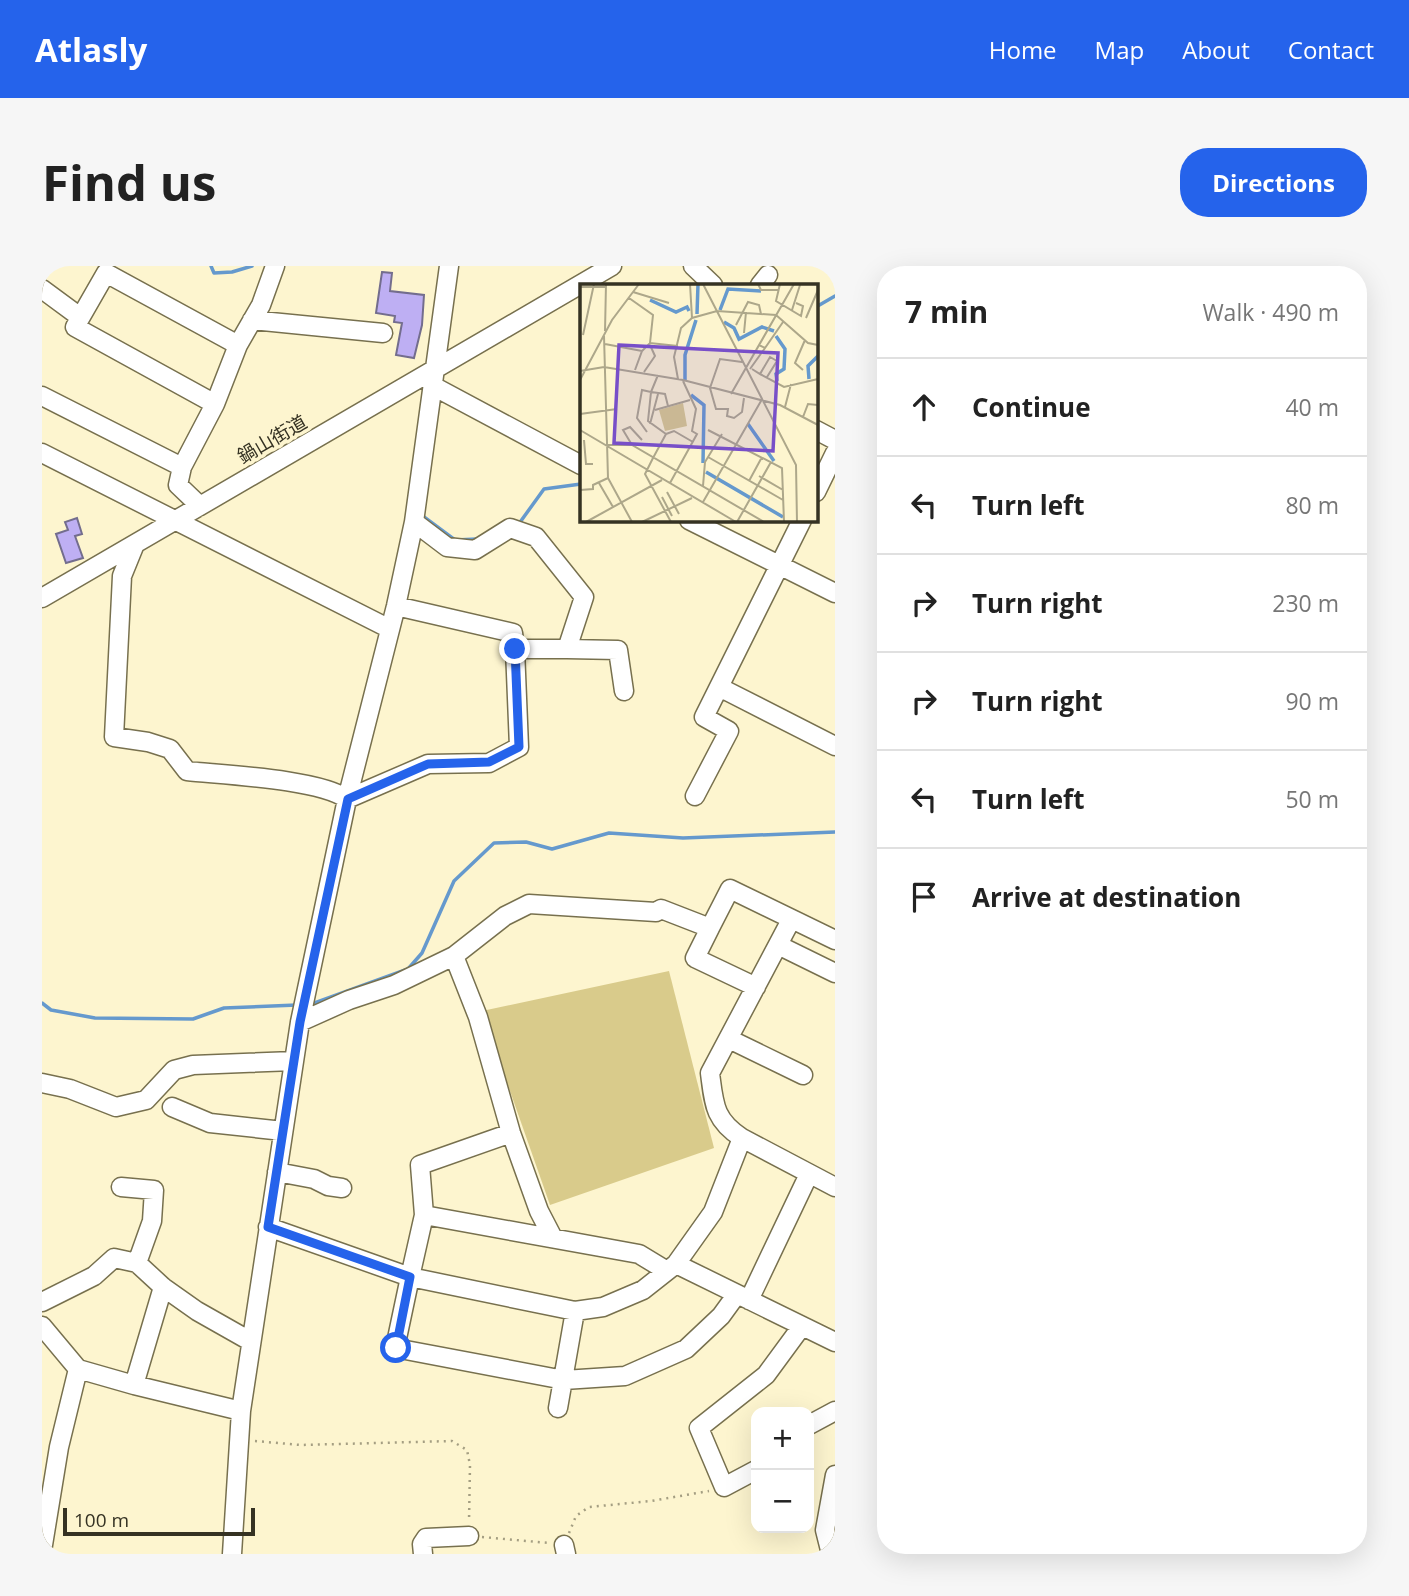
<!DOCTYPE html>
<html lang="en">
<head>
<meta charset="utf-8">
<style>
	body { margin:0; font-family:"Open Sans","Noto Sans JP",sans-serif; background:#f6f6f6; color:#222 }
	.controls { position:absolute; right:21px; bottom:21px; display:grid; overflow:hidden; border-radius:14px; box-shadow:0 7px 28px #0002 }
	.controls button { width:63px; height:63px; display:grid; place-items:center; padding:0; border:0; border-bottom:2px solid #e0e0e0; background:#fff; color:#222; font:35px sans-serif }
	.scale { position:absolute; left:21px; bottom:18px; width:192px; box-sizing:border-box; padding-left:7px; border:4px solid #353223; border-top:0; font-size:19px; line-height:24px; white-space:nowrap; color:#353223; -webkit-text-stroke:5px #fdf5cf; paint-order:stroke }
	.stop { position:absolute; width:21px; height:21px; margin:-16px; border:5px solid #2563eb; border-radius:50%; background:#fff }
	.stop.end { background:#2563eb; border-color:#fff; box-shadow:0 2px 7px #0008 }
	.list { margin:0; padding:0; list-style:none }
	h2 { display:flex; justify-content:space-between; align-items:center; height:91px; margin:0; padding:0 28px; font-size:30px }
	h2 small { font-size:23px; font-weight:400; color:#767676 }
	.list li { display:grid; grid-template-columns:46px 1fr auto; gap:21px; align-items:center; box-sizing:border-box; height:98px; padding:0 28px; border-top:2px solid #e0e0e0 }
	.list b { display:block; font-size:26px; white-space:nowrap }
	.list em { font-size:23px; font-style:normal; color:#767676 }
	.icon { flex:none; width:38px; height:38px; fill:none; stroke:currentColor; stroke-width:2; stroke-linecap:round; stroke-linejoin:round }
	.map { position:relative; flex:none; width:793px; height:1288px; overflow:hidden; border-radius:28px }
	header { display:flex; align-items:center; gap:42px; box-sizing:border-box; height:98px; padding:0 35px; background:#2563eb; color:#fff }
	header strong { font-size:33px }
	nav { display:flex; gap:38px; margin-inline-start:auto; font-size:24px }
	.intro { display:flex; align-items:center; justify-content:space-between; box-sizing:border-box; height:168px; padding:0 42px }
	h1 { margin:0; font-size:49px }
	.button { padding:18px 32px; border-radius:28px; background:#2563eb; color:#fff; font-size:24px; font-weight:700 }
	main { display:flex; gap:42px; padding:0 42px }
	aside { flex:1; background:#fff; border-radius:28px; box-shadow:0 7px 28px #0002 }
	.map>svg:first-child { display:block }
</style>
</head>
<body>
<header>
<strong>Atlasly</strong>
<nav><a>Home</a><a>Map</a><a>About</a><a>Contact</a></nav>
</header>
<div class="intro"><h1>Find us</h1><a class="button">Directions</a></div>
<main>
<div class="map">
<svg width="793" height="1288" viewBox="0 0 793 1288">
	<rect width="100%" height="100%" fill="#fdf5cf"/>
	<path fill="#d9cb8b" d="M 627,705 L 672,882 L 508,939 L 440,745 Z"/>
	<g fill="none" stroke-linecap="round" stroke-linejoin="round">
		<path stroke="#6599cd" stroke-width="3.5" d="M 169,0 L 172,7 L 190,6 L 210,0
			M 774,41 L 793,30
			M 382,251 L 413,274 L 435,273
			M 476,259 L 502,223 L 539,218
			M 0,737 L 9,744 L 53,752 L 151,753 L 182,742 L 255,739
			M 267,739 L 366,703 L 380,687 L 412,615 L 452,577 L 484,576 L 510,583 L 567,567 L 641,572 L 793,566"/>
	</g>
	<path fill="#beaff3" stroke="#736d8d" stroke-width="2" d="M 340,6 L 350,7 L 348,25 L 382,29 L 380,59 L 372,92 L 354,89 L 360,57 L 352,56 L 353,50 L 334,47 Z
		M 35,252 L 40,268 L 33,270 L 41,292 L 24,297 L 14,268 L 26,264 L 23,256 Z"/>
	<g fill="none" stroke-linecap="round" stroke-linejoin="round">
		<g stroke="#77704e" stroke-width="21">
			<path id="minor" d="M 651,0 L 671,19
				M 718,19 L 726,9
				M 0,23 L 38,51
				M 210,54 L 341,67
				M 391,120 L 539,199
				M 0,130 L 140,201
				M 173,138 L 196,79 L 219,39 L 233,0
				M 774,164 L 793,174
				M 0,187 L 348,363
				M 774,226 L 793,187
				M 158,240 L 136,219 L 140,201 L 173,138 L 33,61 L 64,7 L 196,79
				M 647,254 L 793,327
				M 93,278 L 80,310 L 72,471 L 106,476 L 128,483 L 145,505 C 183,509 277,513 305,533 L 386,498 L 447,497 L 477,481 L 473,383 L 525,383 L 542,331 L 494,271 L 468,262 L 433,284 L 405,281 L 372,256
				M 0,332 L 570,0
				M 354,340 L 471,367 L 473,383
				M 525,383 L 576,384 L 582,425
				M 677,421 L 793,480
				M 653,530 L 687,465 L 662,451 L 760,254
				M 668,662 L 653,692 L 714,721
				M 736,679 L 793,707
				M 412,690 L 436,751 L 469,867 L 497,945 L 511,972
				M 258,756 L 307,734 L 352,719 L 412,690 L 463,650 L 487,638 L 614,646 L 619,643 L 668,662 L 688,623 L 793,674
				M 687,773 L 761,809
				M 0,817 L 28,823 L 74,841 L 104,834 L 132,804 L 151,799 L 252,795
				M 130,841 L 168,857 L 241,865
				M 700,872 C 672,854 672,838 668,807 L 749,654
				M 235,906 L 272,913 L 286,920 L 300,922
				M 79,921 L 112,924 L 110,955 L 95,997
				M 382,949 L 597,988 L 625,1005
				M 226,961 L 368,1011 L 382,949 L 378,899 L 469,867
				M 634,998 L 793,1076
				M 695,1028 L 679,1050 L 644,1083 L 583,1110 L 522,1114 L 353,1082 L 368,1011 L 533,1045 L 561,1041 L 601,1024 L 634,998 L 671,946 L 700,872 L 793,921
				M 707,1034 L 767,908
				M 0,1036 L 52,1010 L 72,992 L 95,997 L 121,1021 L 155,1045 L 208,1075
				M 0,1060 L 36,1103 L 92,1119 L 199,1145
				M 92,1119 L 121,1021
				M 516,1142 L 533,1045
				M 767,1159 L 793,1145
				M 714,1204 L 682,1221 L 657,1162 L 724,1109 L 760,1060
				M 522,1279 L 524,1288
				M 0,1285 L 17,1181 L 36,1103
				M 190,1288 L 199,1145 L 258,756 L 305,533 L 354,340 L 372,256 L 407,0
				M 381,1288 L 380,1278 L 384,1272 L 427,1270
				M 789,1288 L 783,1264 L 793,1209"/>
		</g>
		<path stroke="#a49e82" stroke-width="2.5" stroke-dasharray="2 5" stroke-linecap="butt" d="M 213,1175 L 259,1179 L 410,1175 L 425,1184 L 428,1199 L 427,1256
			M 527,1267 L 534,1250 L 547,1241 L 609,1235 L 667,1225
			M 440,1271 L 507,1277"/>
		<use href="#minor" stroke="#fff" stroke-width="18"/>
	</g>
	<g fill="none" stroke-linecap="round" stroke-linejoin="round">
		<path stroke="#2563eb" stroke-width="9" d="M 354,1082 L 368,1011 L 226,961 L 258,756 L 306,533 L 386,498 L 447,496 L 477,481 L 473,383"/>
	</g>
	<g text-anchor="middle" stroke-width="7" stroke-linejoin="round" paint-order="stroke">
		<g font-size="19" fill="#353223" stroke="#fdf5cf">
			<text transform="translate(230 173) rotate(-30)" y="7">鍋山街道</text>
		</g>
	</g>
	<g transform="translate(538 18)">
		<rect width="238" height="238" fill="#fdf5cf"/>
		<path d="M 103,119 L 107,142 L 85,147 L 79,126 Z" fill="#d9cb8b"/>
		<path fill="none" stroke="#6599cd" stroke-width="3.5" d="M 70,16 L 96,28 L 107,23 L 109,27M 140,26 L 148,5 L 181,7M 117,30 L 118,0M 144,38 L 154,44 L 159,55 L 182,43 L 194,47M 196,52 L 205,65 L 204,85 L 196,90 L 197,97M 229,95 L 228,82 L 238,72M 105,97 L 105,71 L 116,36M 111,111 L 124,121 L 123,179M 168,140 L 194,177M 126,188 L 203,233"/>
		<path fill="none" stroke="#ada78a" stroke-width="2" d="M 110,0 L 112,34M 123,0 L 216,181 L 217,238M 178,0 L 181,6 L 199,6M 200,0 L 196,17 L 221,32 L 223,22 L 216,19M 0,3 L 25,3M 53,8 L 89,19M 49,14 L 73,31 L 70,59M 212,26 L 220,1M 226,34 L 238,6M 156,41 L 168,18 L 179,21 L 181,30M 25,47 L 26,0M 164,49 L 166,28M 3,51 L 14,0M 24,52 L 28,194 L 52,238M 25,60 L 62,67M 179,61 L 185,64 L 203,38M 162,78 L 140,75 L 130,104 L 136,125 L 148,125 L 147,132 L 154,134 L 162,128 L 164,114M 170,85 L 185,64M 172,85 L 180,90 L 190,73 L 197,77 L 187,93M 55,86 L 62,67 L 70,59 L 98,62M 223,86 L 215,79 L 225,56M 0,87 L 24,83 L 103,96 L 200,121 L 238,141M 64,88 L 75,72 L 70,61M 180,90 L 204,103 L 238,95M 78,91 L 71,108 L 85,110 L 88,122M 98,95 L 94,73 L 101,44 L 112,34 L 137,27 L 196,31 L 228,59 L 238,61M 0,96 L 32,36 L 59,0M 151,110 L 214,0M 205,123 L 211,100M 75,126 L 110,116M 0,130 L 37,125M 223,133 L 228,120 L 238,121M 70,140 L 78,110M 0,146 L 156,238M 128,146 L 202,184 L 204,238M 67,148 L 57,134 L 62,106 L 71,108 L 68,137 L 86,150 L 73,174M 86,150 L 94,147 L 113,158M 4,156 L 6,180 L 13,180M 27,161 L 52,161 L 184,238M 52,161 L 43,146 L 50,143 L 62,156M 128,173 L 203,216M 73,174 L 65,190 L 91,238M 179,192 L 203,206M 169,197 L 182,173M 19,199 L 33,223M 90,199 L 117,150 L 112,147 L 116,125 L 103,97M 123,202 L 125,178 L 142,150M 0,206 L 13,205 L 13,201 L 28,194M 87,208 L 99,230M 82,213 L 92,232M 123,218 L 181,117M 6,238 L 82,196M 62,238 L 112,214M 157,238 L 191,178"/>
		<path fill="#784fc8" fill-opacity="0.15" stroke="#784fc8" stroke-width="3.5" d="M 39,61 L 198,69 L 193,167 L 34,159 Z"/>
		<rect width="238" height="238" fill="none" stroke="#353223" stroke-width="3.5"/>
	</g>
</svg>
<div class="controls">
<button>+</button>
<button>−</button>
</div>
<div class="scale">100 m</div>
<div class="stop" style="left:354px;top:1082px"></div>
<div class="stop end" style="left:473px;top:383px"></div>
</div>
<aside>
<h2>7 min<small>Walk · 490 m</small></h2>
<ul class="list">
<li><svg class="icon" aria-label="ahead" viewBox="0 0 24 24"><path d="M12 20V5M6 11l6-6 6 6"/></svg><div><b>Continue</b></div><em>40 m</em></li>
<li><svg class="icon" aria-label="left" viewBox="0 0 24 24"><path d="M17 20v-9H6M10 6l-5 5 5 5"/></svg><div><b>Turn left</b></div><em>80 m</em></li>
<li><svg class="icon" aria-label="right" viewBox="0 0 24 24"><path d="M7 20v-9h11M14 6l5 5-5 5"/></svg><div><b>Turn right</b></div><em>230 m</em></li>
<li><svg class="icon" aria-label="right" viewBox="0 0 24 24"><path d="M7 20v-9h11M14 6l5 5-5 5"/></svg><div><b>Turn right</b></div><em>90 m</em></li>
<li><svg class="icon" aria-label="left" viewBox="0 0 24 24"><path d="M17 20v-9H6M10 6l-5 5 5 5"/></svg><div><b>Turn left</b></div><em>50 m</em></li>
<li><svg class="icon" aria-label="arrive" viewBox="0 0 24 24"><path d="M6 21V4h12l-3 4 3 4H6"/></svg><div><b>Arrive at destination</b></div></li>
</ul>
</aside>
</main>
</body>
</html>
